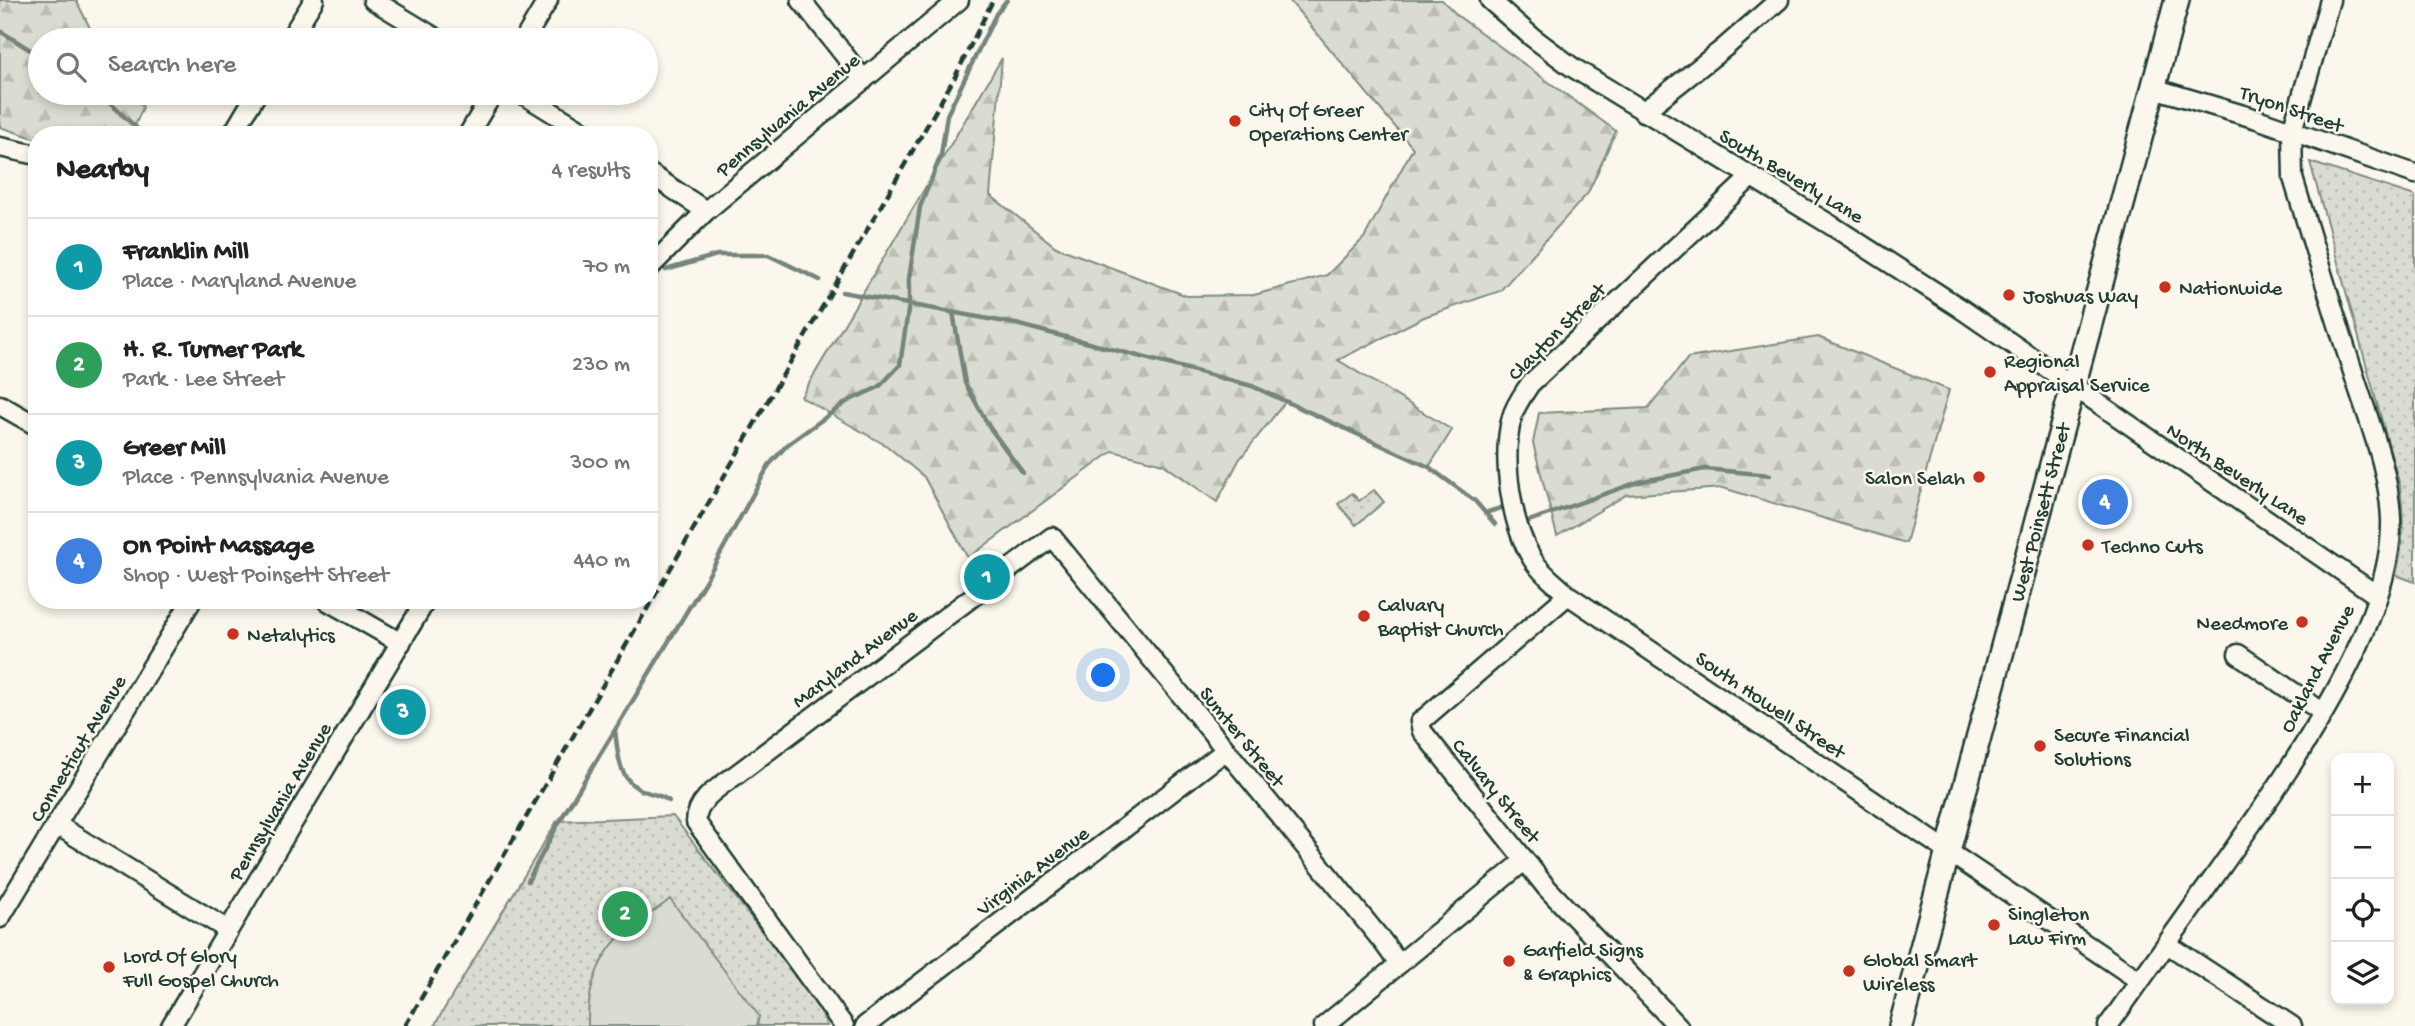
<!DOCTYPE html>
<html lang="en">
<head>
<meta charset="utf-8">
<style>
	body { margin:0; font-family:"Gochi Hand",sans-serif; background:#f2f2f2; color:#222 }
	.controls { position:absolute; right:21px; bottom:21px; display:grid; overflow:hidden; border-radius:14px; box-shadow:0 4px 10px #0003 }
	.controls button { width:63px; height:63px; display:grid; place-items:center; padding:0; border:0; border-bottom:2px solid #e0e0e0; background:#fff; color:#222; font:35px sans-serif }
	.you { position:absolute; left:1104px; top:676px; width:24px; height:24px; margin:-18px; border:5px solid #fff; border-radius:50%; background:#1a73e8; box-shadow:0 0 0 10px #1a73e833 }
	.badge { display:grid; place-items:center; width:46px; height:46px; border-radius:50%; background:#0b8043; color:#fff; font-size:23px; font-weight:700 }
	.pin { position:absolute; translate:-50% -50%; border:4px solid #fff; box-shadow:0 2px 7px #0006 }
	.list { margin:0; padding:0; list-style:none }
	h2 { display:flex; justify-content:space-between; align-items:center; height:91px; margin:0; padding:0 28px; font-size:30px }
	h2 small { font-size:23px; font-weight:400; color:#767676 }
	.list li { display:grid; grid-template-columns:46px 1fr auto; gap:21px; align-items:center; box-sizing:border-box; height:98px; padding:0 28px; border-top:2px solid #e0e0e0 }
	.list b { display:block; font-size:26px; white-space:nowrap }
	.list p { margin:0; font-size:23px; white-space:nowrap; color:#767676 }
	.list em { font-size:23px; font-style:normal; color:#767676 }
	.icon { flex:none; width:38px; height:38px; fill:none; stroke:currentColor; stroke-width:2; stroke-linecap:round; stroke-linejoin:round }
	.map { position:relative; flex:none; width:2415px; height:1026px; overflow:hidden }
	.search { position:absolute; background:#fff; box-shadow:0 4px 10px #0003; left:28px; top:28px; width:630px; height:77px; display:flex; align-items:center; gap:18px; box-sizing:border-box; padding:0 24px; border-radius:38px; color:#767676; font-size:26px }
	.panel { position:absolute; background:#fff; box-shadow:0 4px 10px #0003; left:28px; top:126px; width:630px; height:483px; border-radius:28px }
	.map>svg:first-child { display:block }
</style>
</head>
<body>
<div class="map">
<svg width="2415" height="1026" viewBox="0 0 2415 1026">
	<defs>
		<pattern id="forest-firs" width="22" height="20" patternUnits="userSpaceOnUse" patternTransform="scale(1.75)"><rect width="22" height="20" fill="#dbdcd1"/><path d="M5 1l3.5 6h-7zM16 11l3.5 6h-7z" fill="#bcbeb4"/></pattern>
		<pattern id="park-dots" width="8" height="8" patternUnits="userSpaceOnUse" patternTransform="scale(1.75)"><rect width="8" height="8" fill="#dbdcd1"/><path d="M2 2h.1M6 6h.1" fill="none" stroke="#bcbeb4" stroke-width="1.8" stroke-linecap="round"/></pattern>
	</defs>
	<rect width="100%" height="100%" fill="#fbf7ec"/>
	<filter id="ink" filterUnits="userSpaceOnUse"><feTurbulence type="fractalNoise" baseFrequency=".0143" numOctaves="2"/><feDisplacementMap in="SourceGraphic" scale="14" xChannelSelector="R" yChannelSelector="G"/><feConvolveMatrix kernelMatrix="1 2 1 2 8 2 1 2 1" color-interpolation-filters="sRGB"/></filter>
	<g filter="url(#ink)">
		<path fill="url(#forest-firs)" stroke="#7d8c82" stroke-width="2" d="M 0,0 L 76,0 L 96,40 L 40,40 L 40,93 L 132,93 L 143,107 L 131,135 L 37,135 L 37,139 L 0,127 Z
			M 1289,0 L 1442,0 L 1458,16 L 1616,131 L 1588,193 L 1500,291 L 1424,317 L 1338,360 L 1452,430 L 1429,467 L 1286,401 L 1239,460 L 1217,502 L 1163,464 L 1113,451 L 968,558 L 924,477 L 887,446 L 801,397 L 1002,58 L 990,195 L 1056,247 L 1187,296 L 1254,295 L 1327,275 L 1364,238 L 1413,148 Z
			M 1818,337 L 1949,390 L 1906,543 L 1723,488 L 1626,495 L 1557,536 L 1533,443 L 1539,413 L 1648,408 L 1688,358 Z"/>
		<path fill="url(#park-dots)" stroke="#7d8c82" stroke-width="2" d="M 2310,162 L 2415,196 L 2415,582 L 2396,575 C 2404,544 2404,518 2400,486 Z
			M 1374,490 L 1384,502 L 1356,525 L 1338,504 L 1352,493 L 1359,501 Z
			M 673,816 L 819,1006 L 827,1026 L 434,1026 L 557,821 Z"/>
		<path fill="#dbdcd1" stroke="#7d8c82" stroke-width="2" d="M 670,899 L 759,1016 L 757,1026 L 588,1026 C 587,983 602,946 638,921 C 650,913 660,908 670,899 Z"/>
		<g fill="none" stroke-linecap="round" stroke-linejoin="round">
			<path stroke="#74847b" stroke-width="4.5" d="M 0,31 L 40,56
				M 99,93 L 144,135
				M 666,270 L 717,255 L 768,255 L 820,280
				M 842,292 L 1016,324 L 1252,386 L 1429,467 L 1475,501 L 1495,524
				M 953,312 L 965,383 L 990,428 L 1023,473
				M 1485,513 L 1504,507
				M 1526,522 L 1638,482 L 1705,469 L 1770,475
				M 615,730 C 618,754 618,782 644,791 C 654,795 661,795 669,801
				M 528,881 L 558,824 L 707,578 L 769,465 L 787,445 L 848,401 L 879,387 L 900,365 L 909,304 L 909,279 L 920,207 L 941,155 L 947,115 L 996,14 L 1007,0"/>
			<g stroke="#1f3d34" stroke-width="23">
				<path id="minor" d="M 373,0 L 439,40
					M 801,0 L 864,80
					M 1490,0 L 1532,37 L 1572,67 L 1834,227 L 1960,308 L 2378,596
					M 289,40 L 314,0
					M 524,40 L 548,0
					M 2153,88 L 2257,119 L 2415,174
					M 521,93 L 589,135
					M 1643,112 L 1724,48 L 1779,0
					M 232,135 L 257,93
					M 468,135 L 493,93
					M 0,147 L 37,155
					M 649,173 L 706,211
					M 1751,177 L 1530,384 C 1523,395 1515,405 1512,417 C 1501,458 1511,525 1533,560 C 1542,574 1556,584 1568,595 L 2140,981
					M 649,268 L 706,211 L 959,0
					M 0,405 L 37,426
					M 1568,595 L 1420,722 L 1422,731 L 1546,887 L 1678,1026
					M 326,600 L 401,643
					M 2238,654 L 2322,712
					M 57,825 L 228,930
					M 0,918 L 192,600
					M 2167,944 L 2292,1026
					M 171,1026 L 426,600
					M 844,1026 L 696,822 C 697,798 720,787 737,774 L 1052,537 L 1383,942 L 1399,964
					M 865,1026 L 1225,751
					M 1324,1026 L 1524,861
					M 2108,1026 C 2146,973 2184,920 2222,866 C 2283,780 2394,626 2391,519 C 2389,469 2369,422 2354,375 C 2333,310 2313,244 2293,178 L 2292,131 L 2330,0"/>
			</g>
			<g stroke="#1f3d34" stroke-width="28">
				<g id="major">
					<path id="s1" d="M 1901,1026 L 2177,0"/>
				</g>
			</g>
			<use href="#minor" stroke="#fbf7ec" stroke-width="18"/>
			<use href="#major" stroke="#fbf7ec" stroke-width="23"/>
			<path stroke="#1f3d34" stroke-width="4.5" stroke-dasharray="10 5" stroke-linecap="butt" d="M 405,1026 L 885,199 L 956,75 L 993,0"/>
		</g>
	</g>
	<g fill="#c8321e" stroke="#fbf7ec" stroke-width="2.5">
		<circle cx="1235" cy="121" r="7"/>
		<circle cx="2165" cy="287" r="7"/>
		<circle cx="2009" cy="295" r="7"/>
		<circle cx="1990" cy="372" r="7"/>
		<circle cx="1979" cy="477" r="7"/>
		<circle cx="2088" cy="545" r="7"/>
		<circle cx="1364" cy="616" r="7"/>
		<circle cx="2302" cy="622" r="7"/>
		<circle cx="233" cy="634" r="7"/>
		<circle cx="2040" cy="746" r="7"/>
		<circle cx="1994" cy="925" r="7"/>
		<circle cx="1509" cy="961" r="7"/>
		<circle cx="109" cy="967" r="7"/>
		<circle cx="1849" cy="971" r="7"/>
	</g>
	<g text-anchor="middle" stroke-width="5" stroke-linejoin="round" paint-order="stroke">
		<g font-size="21" fill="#1f3d34" stroke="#fbf7ec">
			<text transform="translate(2292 108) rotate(19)" y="7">Tryon Street</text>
			<text transform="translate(787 114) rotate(-40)" y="7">Pennsylvania Avenue</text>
			<text transform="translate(1792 175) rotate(31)" y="7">South Beverly Lane</text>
			<text transform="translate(1556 331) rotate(-45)" y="7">Clayton Street</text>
			<text transform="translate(2238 473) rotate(34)" y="7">North Beverly Lane</text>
			<text dy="7" stroke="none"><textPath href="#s1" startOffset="532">West Poinsett Street</textPath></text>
			<text transform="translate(854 657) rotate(-37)" y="7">Maryland Avenue</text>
			<text transform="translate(2316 668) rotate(-63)" y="7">Oakland Avenue</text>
			<text transform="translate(1771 704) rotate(34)" y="7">South Howell Street</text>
			<text transform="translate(1243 736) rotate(51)" y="7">Sumter Street</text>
			<text transform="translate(77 748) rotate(-59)" y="7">Connecticut Avenue</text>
			<text transform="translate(1497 790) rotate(51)" y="7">Calvary Street</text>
			<text transform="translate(279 801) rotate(-59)" y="7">Pennsylvania Avenue</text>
			<text transform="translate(1032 870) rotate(-37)" y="7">Virginia Avenue</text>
		</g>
		<g font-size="21" fill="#1f3d34" stroke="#fbf7ec" text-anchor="start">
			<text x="1249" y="116">City Of Greer<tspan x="1249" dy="24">Operations Center</tspan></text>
			<text x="2179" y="294">Nationwide</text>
			<text x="2023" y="302">Joshuas Way</text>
			<text x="2004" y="367">Regional<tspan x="2004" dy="24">Appraisal Service</tspan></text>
			<text x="1965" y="484" text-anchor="end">Salon Selah</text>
			<text x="2102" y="552">Techno Cuts</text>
			<text x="1378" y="611">Calvary<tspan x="1378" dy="24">Baptist Church</tspan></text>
			<text x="2288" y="629" text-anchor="end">Needmore</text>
			<text x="247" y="641">Netalytics</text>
			<text x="2054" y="741">Secure Financial<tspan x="2054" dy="24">Solutions</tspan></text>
			<text x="2008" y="920">Singleton<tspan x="2008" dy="24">Law Firm</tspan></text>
			<text x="1523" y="956">Garfield Signs<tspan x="1523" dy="24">&amp; Graphics</tspan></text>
			<text x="123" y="962">Lord Of Glory<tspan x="123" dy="24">Full Gospel Church</tspan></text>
			<text x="1863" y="966">Global Smart<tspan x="1863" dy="24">Wireless</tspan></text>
		</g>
	</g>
</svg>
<div class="controls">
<button>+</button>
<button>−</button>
<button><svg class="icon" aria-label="locate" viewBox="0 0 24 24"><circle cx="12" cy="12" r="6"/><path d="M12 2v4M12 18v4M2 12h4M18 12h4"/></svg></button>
<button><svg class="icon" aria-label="layers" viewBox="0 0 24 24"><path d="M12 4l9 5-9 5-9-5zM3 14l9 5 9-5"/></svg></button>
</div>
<div class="you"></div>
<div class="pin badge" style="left:987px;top:577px;background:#0f9aa8">1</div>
<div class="pin badge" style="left:625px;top:914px;background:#2e9e5b">2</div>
<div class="pin badge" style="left:403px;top:712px;background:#0f9aa8">3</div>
<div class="pin badge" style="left:2105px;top:502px;background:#3f7fe0">4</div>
<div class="search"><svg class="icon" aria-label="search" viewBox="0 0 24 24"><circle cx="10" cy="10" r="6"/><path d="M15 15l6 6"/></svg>Search here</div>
<section class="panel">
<h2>Nearby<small>4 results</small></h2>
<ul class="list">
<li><span class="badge" style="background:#0f9aa8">1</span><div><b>Franklin Mill</b><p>Place · Maryland Avenue</p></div><em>70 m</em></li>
<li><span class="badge" style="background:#2e9e5b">2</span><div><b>H. R. Turner Park</b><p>Park · Lee Street</p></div><em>230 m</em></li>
<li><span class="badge" style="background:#0f9aa8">3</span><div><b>Greer Mill</b><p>Place · Pennsylvania Avenue</p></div><em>300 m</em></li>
<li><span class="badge" style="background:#3f7fe0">4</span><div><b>On Point Massage</b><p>Shop · West Poinsett Street</p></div><em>440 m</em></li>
</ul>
</section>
</div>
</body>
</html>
